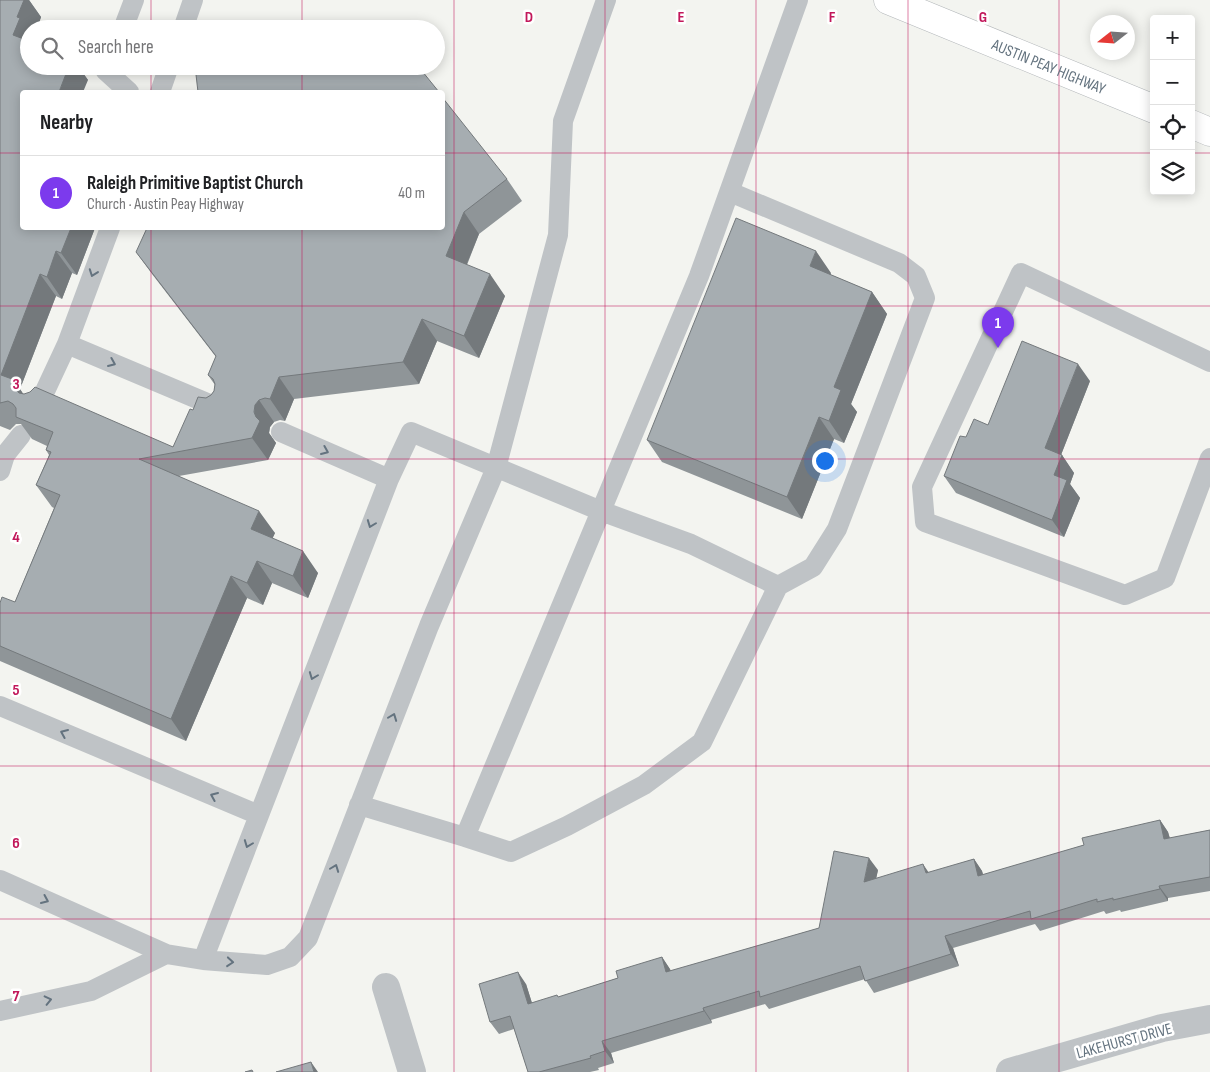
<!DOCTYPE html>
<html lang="en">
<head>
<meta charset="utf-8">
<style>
	body { margin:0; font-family:"Sofia Sans Condensed",sans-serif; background:#f2f2f2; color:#202124 }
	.controls { position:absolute; right:15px; top:15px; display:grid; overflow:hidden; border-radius:5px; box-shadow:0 2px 12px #0003 }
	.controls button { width:45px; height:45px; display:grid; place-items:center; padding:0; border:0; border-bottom:1px solid #e0e0e0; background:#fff; color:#202124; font:25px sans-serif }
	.compass { position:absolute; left:1090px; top:15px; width:45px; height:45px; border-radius:50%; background:#fff; box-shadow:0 2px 12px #0003; rotate:253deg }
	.you { position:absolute; left:824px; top:460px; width:18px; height:18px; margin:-12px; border:4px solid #fff; border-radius:50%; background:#1a73e8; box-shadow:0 0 0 8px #1a73e833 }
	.badge { display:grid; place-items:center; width:32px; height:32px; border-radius:50%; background:#7c3aed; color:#fff; font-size:16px; font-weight:700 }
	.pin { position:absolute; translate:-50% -41px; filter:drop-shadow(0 1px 2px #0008) }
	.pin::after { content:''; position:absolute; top:26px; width:18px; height:15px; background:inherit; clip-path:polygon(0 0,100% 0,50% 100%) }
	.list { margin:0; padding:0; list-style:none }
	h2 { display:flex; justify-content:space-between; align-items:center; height:65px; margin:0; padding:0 20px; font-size:21px }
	h2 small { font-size:16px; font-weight:400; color:#757577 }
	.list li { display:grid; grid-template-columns:32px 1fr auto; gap:15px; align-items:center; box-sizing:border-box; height:75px; padding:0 20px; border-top:1px solid #e0e0e0 }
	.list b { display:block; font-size:19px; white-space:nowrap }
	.list p { margin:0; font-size:16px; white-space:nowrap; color:#757577 }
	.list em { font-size:16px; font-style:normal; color:#757577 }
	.icon { flex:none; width:28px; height:28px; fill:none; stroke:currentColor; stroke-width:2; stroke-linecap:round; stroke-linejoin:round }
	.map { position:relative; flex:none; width:1210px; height:1072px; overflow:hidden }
	.search { position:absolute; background:#fff; box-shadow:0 2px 12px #0003; left:20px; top:20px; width:425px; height:55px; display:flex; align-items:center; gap:12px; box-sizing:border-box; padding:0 18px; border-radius:28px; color:#757577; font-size:19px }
	.panel { position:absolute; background:#fff; box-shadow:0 2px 12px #0003; left:20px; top:90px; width:425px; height:140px; border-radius:5px }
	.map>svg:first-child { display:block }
</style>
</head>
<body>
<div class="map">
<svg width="1210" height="1072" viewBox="0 0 1210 1072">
	<rect width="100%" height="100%" fill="#f3f4f0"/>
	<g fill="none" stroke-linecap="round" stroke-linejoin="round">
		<g stroke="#b2b6b9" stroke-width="29">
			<g id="primary">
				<path id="s1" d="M 888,0 L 1154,109"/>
				<path d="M 1191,124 L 1210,132"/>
			</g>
		</g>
		<path stroke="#bfc3c6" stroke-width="20" d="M 123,29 L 134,0
			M 183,29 L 193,0
			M 108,66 L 106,71 L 129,92
			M 160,92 L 169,66
			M 730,192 L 899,263 L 916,276 L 925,298 L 837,529 L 813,567 L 778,586
			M 67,344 L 219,408
			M 1210,362 L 1021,273 L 922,487 L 925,522 L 1125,595 L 1165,578 L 1210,458
			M 39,404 L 67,344 L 110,228
			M 281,432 L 389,479
			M 0,471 L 5,455 L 21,435
			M 0,706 L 259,815
			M 359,805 L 465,837
			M 0,880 L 166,954 L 203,960 L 267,965 L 290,957 L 308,938 L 429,626 L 496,468 L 558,235 L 563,121 L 606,0
			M 203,960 L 389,479 L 411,432 L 601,511 L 691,544 L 778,586 L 702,742 L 644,785 L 567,826 L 511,852 L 465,837 L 699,276 L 798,0
			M 0,1011 L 91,991 L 166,954"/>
		<path stroke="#bfc3c6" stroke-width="28" d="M 386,987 L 412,1072
			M 1010,1072 L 1162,1028 L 1210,1019"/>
		<use href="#primary" stroke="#fff" stroke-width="28"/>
	</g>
	<path fill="#8f9598" d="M 0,0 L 29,0 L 41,17 L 37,29 L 29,29 L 29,66 L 78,66 L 88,80 L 22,92 L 95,228 L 77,275 L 72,273 L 62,299 L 56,296 L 20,389 L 23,394 L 173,447 L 193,410 L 206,398 L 211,395 L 214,391 L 215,385 L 208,375 L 216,357 L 152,274 L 136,252 L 507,179 L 522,201 L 479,234 L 467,265 L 505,296 L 479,358 L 437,341 L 419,384 L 294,399 L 285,421 L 280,420 L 274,422 L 270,427 L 269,433 L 276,443 L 268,460 L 179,476 L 275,533 L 272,538 L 318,573 L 308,598 L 272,583 L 263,605 L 247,598 L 186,741 L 0,661 L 0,603 L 15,602 L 54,508 L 52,507 L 36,485 L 49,455 L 46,450 L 47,446 L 32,439 L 21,424 L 16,424 L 10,430 L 0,426 Z
		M 831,273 L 831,275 L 872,292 L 887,314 L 851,404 L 857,412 L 844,443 L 834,439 L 802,519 L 662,462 L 647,440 Z
		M 1090,381 L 1061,455 L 1062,455 L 1074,473 L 1070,484 L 1080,498 L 1064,537 L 956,493 L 944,476 L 966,437 L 988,425 Z
		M 1160,820 L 1168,832 L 1170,838 L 1210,830 L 1210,891 L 1168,898 L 1168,901 L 1121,912 L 1120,910 L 1106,914 L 1104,911 L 1040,931 L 1035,924 L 953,948 L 959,966 L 874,993 L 865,979 L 769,1009 L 765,1004 L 711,1020 L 712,1023 L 611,1053 L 614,1063 L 598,1068 L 599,1070 L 590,1072 L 528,1072 L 514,1029 L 499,1034 L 490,1022 L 526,984 L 532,1003 L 559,997 L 618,978 L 662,957 L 671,971 L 819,928 L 878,870 L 876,878 L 929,873 L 974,859 L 982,871 L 983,875 L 1084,845 Z"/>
	<path fill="#74797c" d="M 24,0 L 29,0 L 41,17 L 37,29 L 29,29 L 29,57 L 13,35 L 17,17 Z
		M 69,66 L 78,66 L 88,80 L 83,92 L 59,92 Z
		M 464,212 L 479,234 L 461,278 L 446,256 Z
		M 71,228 L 95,228 L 77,275 L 61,253 Z
		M 56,251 L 72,273 L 62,299 L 47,277 Z
		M 816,251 L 831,273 L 825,288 L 810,266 Z
		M 40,274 L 56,296 L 20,389 L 28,401 L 29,410 L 1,375 Z
		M 490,274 L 505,296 L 479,358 L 464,336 Z
		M 872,292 L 887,314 L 851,404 L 857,412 L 844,443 L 829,421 L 834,387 Z
		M 422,319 L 437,341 L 419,384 L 403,362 Z
		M 1078,364 L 1090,381 L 1057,465 L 1045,448 Z
		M 279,377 L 294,399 L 285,421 L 270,399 Z
		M 259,400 L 274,422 L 270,427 L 269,433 L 276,443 L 268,460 L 252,438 L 255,405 Z
		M 819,417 L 834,439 L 802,519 L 787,497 Z
		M 1062,455 L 1074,473 L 1070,484 L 1080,498 L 1064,537 L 1052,520 L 1054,475 Z
		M 259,511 L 275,533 L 267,551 L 251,529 Z
		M 303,551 L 318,573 L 308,598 L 293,576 Z
		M 257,561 L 272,583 L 263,605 L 247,583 Z
		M 231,576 L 247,598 L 186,741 L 171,719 Z
		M 1160,820 L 1168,832 L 1173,851 L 1164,839 Z
		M 869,858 L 878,870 L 873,894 L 864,882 Z
		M 974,859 L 982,871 L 987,888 L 978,876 Z
		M 923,864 L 931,876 L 926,873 Z
		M 1159,886 L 1168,898 L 1168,901 L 1160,889 Z
		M 945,936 L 953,948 L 959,966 L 951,954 Z
		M 662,957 L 670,969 L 675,984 L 666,972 Z
		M 518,972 L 526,984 L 536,1016 L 528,1004 Z
		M 703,1008 L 711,1020 L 712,1023 L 704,1011 Z
		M 602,1041 L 611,1053 L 614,1063 L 605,1051 Z
		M 311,1062 L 318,1072 L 314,1072 Z"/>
	<path fill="#a6adb1" stroke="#74797c" d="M 0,0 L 24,0 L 17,17 L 20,18 L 13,35 L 29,41 L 29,66 L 69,66 L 59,92 L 22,92 L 22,228 L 71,228 L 61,253 L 56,251 L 47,277 L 40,274 L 1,375 L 12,379 L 14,388 L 19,393 L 24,394 L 30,392 L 35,387 L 173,447 L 190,409 L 193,410 L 198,397 L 206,398 L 211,395 L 214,391 L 215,384 L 213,379 L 208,375 L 216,356 L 136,252 L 147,228 L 442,228 L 442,97 L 507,179 L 464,212 L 446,256 L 490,274 L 464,336 L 422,319 L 403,362 L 279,377 L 270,399 L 265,398 L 259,400 L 255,405 L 254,412 L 256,417 L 260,421 L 252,438 L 139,459 L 259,511 L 251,529 L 303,551 L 293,576 L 257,561 L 247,583 L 231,576 L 171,719 L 0,646 L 0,603 L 2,597 L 15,602 L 60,495 L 36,485 L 51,452 L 46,450 L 53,432 L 16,417 L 16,408 L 13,404 L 8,401 L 0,403 Z
		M 195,66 L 418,66 L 439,92 L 198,92 Z
		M 736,218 L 816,251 L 810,266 L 872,292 L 834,387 L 841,390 L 829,421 L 819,417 L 787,497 L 647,440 Z
		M 1022,341 L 1078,364 L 1045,448 L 1062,455 L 1054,475 L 1067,480 L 1052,520 L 944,476 L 960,436 L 966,437 L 974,419 L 988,425 Z
		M 1160,820 L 1164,839 L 1210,830 L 1210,877 L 1159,886 L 1160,889 L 1113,900 L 1113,898 L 1097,902 L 1097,899 L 1031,919 L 1030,911 L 945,936 L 951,954 L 865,981 L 860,966 L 760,997 L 759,991 L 703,1008 L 704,1011 L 602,1041 L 605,1051 L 590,1056 L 591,1058 L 539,1072 L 528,1072 L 510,1016 L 490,1022 L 479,984 L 518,972 L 528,1004 L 557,995 L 558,997 L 618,978 L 616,971 L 662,957 L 666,972 L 819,928 L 834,851 L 869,858 L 864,882 L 923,864 L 926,873 L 974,859 L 978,876 L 1084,845 L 1082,838 Z
		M 311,1062 L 314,1072 L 276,1072 Z
		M 252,1070 L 253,1072 L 245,1072 Z"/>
	<defs><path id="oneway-chevron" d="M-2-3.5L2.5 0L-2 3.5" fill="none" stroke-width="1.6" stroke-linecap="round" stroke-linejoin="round" transform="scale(1.25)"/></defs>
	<g stroke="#64737f">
		<use href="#oneway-chevron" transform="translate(93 273) rotate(110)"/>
		<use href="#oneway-chevron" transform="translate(112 363) rotate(23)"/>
		<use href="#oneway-chevron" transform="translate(325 451) rotate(23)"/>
		<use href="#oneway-chevron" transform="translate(371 524) rotate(111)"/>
		<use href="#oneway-chevron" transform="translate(313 676) rotate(111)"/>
		<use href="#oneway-chevron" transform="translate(393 717) rotate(-69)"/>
		<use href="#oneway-chevron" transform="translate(64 733) rotate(-157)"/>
		<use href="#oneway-chevron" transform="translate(214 796) rotate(-157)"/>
		<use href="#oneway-chevron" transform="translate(248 844) rotate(111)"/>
		<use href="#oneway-chevron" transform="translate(335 868) rotate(-69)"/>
		<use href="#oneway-chevron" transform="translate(45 900) rotate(24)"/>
		<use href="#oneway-chevron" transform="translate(230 962) rotate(5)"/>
		<use href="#oneway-chevron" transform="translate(48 1000) rotate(-13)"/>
	</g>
	<path fill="none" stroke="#c2185b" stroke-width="1" stroke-opacity="0.55" d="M 151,0 L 151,29M 302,0 L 302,29M 454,0 L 454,1072M 605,0 L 605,1072M 756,0 L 756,1072M 908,0 L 908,1072M 1059,0 L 1059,1072M 151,66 L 151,92M 302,66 L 302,92M 0,153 L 22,153M 442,153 L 1154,153M 1191,153 L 1210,153M 151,228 L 151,1072M 302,228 L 302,1072M 0,306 L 1210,306M 0,459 L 1210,459M 0,613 L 1210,613M 0,766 L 1210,766M 0,919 L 1210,919"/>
	<g text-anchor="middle" stroke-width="5" stroke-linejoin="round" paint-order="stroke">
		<g font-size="16" fill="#64737f" stroke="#fff">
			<text dy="6" stroke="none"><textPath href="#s1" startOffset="174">AUSTIN PEAY HIGHWAY</textPath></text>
			<text transform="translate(1124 1040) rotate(-15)" y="6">LAKEHURST DRIVE</text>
		</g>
	</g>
	<g font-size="16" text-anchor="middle" font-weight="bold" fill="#c2185b" stroke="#fff" stroke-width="5" stroke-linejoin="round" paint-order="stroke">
		<text x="529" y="22">D</text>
		<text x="681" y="22">E</text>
		<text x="832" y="22">F</text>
		<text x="983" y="22">G</text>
		<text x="16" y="389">3</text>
		<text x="16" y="542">4</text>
		<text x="16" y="695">5</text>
		<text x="16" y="848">6</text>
		<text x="16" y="1001">7</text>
	</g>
</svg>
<div class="controls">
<button>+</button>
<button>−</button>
<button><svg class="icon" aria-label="locate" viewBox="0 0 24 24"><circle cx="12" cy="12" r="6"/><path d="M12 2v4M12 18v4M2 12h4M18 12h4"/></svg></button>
<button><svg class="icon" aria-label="layers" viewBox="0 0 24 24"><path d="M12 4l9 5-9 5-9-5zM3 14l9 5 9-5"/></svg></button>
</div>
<svg class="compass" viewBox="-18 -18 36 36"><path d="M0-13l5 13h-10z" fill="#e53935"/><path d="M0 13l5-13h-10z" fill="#757577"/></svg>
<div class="you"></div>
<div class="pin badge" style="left:998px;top:348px">1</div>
<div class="search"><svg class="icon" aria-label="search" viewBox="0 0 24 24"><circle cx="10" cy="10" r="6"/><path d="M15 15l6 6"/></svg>Search here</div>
<section class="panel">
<h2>Nearby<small></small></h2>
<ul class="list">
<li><span class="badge">1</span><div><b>Raleigh Primitive Baptist Church</b><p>Church · Austin Peay Highway</p></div><em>40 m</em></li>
</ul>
</section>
</div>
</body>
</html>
